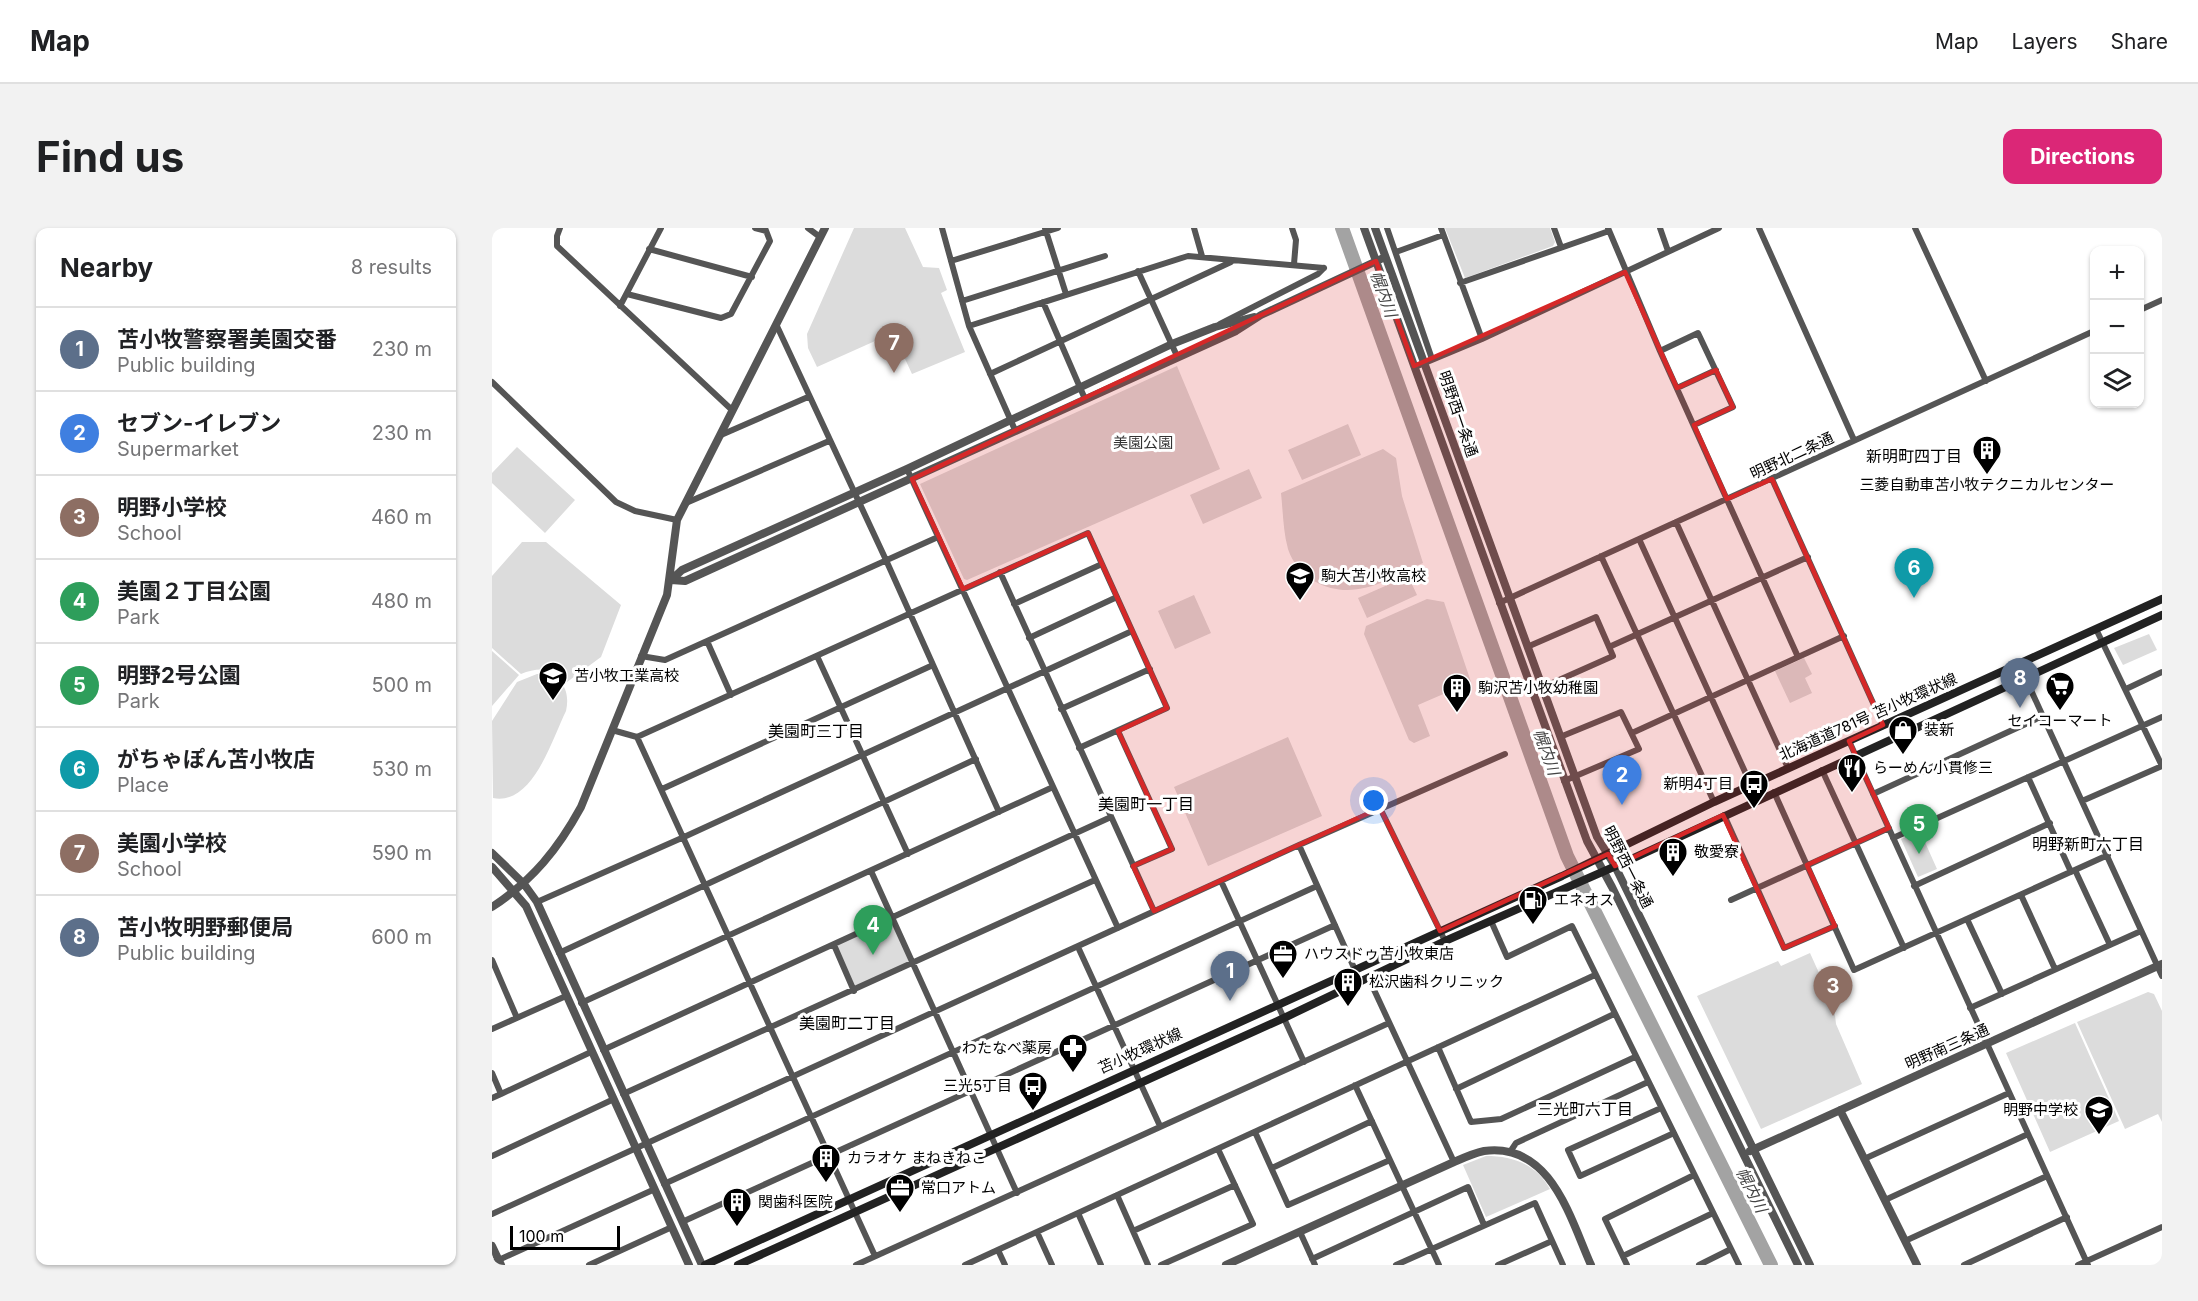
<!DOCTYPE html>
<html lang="en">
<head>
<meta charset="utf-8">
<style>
	body { margin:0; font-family:Inter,"Noto Sans JP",sans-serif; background:#f2f2f2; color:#202124 }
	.controls { position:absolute; right:18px; top:18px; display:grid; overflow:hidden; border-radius:12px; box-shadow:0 2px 4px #0004 }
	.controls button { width:54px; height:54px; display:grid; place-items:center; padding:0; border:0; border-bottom:2px solid #e0e0e0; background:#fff; color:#202124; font:30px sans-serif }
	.scale { position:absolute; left:18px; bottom:15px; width:110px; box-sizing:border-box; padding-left:6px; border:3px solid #000; border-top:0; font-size:16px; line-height:21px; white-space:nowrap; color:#000; -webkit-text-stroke:4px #fff; paint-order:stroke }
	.you { position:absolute; left:882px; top:573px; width:21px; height:21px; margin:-15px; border:4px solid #fff; border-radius:50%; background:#1a73e8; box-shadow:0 0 0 9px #1a73e833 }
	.badge { display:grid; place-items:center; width:39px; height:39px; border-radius:50%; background:#db2777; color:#fff; font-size:20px; font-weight:700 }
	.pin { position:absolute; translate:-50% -50px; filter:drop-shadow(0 2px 3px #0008) }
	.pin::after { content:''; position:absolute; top:32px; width:21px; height:18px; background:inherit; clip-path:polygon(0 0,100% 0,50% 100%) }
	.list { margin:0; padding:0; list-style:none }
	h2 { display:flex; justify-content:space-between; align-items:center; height:78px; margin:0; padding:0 24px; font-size:26px }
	h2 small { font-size:20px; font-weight:400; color:#757577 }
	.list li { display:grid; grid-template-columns:39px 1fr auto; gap:18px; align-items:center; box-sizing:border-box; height:84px; padding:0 24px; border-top:2px solid #e0e0e0 }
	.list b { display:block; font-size:22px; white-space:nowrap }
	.list p { margin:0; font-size:20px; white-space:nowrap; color:#757577 }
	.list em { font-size:20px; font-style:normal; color:#757577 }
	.icon { flex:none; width:33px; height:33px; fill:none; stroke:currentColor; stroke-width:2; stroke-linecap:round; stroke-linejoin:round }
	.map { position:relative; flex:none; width:1670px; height:1037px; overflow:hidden; border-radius:12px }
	header { display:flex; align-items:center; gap:36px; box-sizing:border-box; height:84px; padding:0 30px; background:#fff; border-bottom:2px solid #e0e0e0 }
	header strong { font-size:28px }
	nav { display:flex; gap:33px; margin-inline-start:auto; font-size:21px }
	.intro { display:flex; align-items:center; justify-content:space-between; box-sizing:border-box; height:144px; padding:0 36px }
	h1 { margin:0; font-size:42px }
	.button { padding:15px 27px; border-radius:12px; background:#db2777; color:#fff; font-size:21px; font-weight:700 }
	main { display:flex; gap:36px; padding:0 36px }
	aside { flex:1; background:#fff; border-radius:12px; box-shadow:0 2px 4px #0004 }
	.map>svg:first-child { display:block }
</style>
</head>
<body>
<header>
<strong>Map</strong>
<nav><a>Map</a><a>Layers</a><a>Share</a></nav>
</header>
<div class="intro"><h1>Find us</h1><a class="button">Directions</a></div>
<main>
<aside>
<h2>Nearby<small>8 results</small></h2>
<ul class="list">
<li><span class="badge" style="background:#5c6f8a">1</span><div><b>苫小牧警察署美園交番</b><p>Public building</p></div><em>230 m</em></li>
<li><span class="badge" style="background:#3f7fe0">2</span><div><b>セブン-イレブン</b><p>Supermarket</p></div><em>230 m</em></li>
<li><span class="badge" style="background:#8d6e63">3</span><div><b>明野小学校</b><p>School</p></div><em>460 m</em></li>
<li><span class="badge" style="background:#2e9e5b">4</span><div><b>美園２丁目公園</b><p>Park</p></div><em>480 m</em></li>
<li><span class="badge" style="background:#2e9e5b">5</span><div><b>明野2号公園</b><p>Park</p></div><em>500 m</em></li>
<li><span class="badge" style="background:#0f9aa8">6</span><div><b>がちゃぽん苫小牧店</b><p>Place</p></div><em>530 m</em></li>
<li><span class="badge" style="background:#8d6e63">7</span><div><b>美園小学校</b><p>School</p></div><em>590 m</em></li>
<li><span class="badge" style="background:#5c6f8a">8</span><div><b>苫小牧明野郵便局</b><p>Public building</p></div><em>600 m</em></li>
</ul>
</aside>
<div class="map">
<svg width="1670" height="1037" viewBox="0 0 1670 1037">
	<rect width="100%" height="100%" fill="#fff"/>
	<path fill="#dcdcdc" d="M 362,0 L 413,0 L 431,39 L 447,40 L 455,62 L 449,65 L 473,124 L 420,146 L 401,105 L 325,139 L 316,120 L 315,106 Z
		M 953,0 L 1058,0 L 1063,14 L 1061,18 L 973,50 Z
		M 685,138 L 728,241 L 475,352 L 472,351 L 428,256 Z
		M 856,196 L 869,227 L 810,252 L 796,222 Z
		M 25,219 L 83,272 L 53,305 L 0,255 L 0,245 Z
		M 891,221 L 904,230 L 910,268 L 931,335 C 895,352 861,375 822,353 C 810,346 800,334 796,321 C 791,303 791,283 789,265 Z
		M 757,241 L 770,270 L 711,296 L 698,267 Z
		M 30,314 L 54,314 L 129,377 L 109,429 L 75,454 C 62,439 46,439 29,446 L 0,420 L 0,348 Z
		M 916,348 L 925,367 L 875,390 L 866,370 Z
		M 702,367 L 719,405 L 683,421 L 666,383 Z
		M 935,371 L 952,374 L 979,454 L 926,477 L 938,508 L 922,515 L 917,512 L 872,406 L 874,398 Z
		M 1657,406 L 1665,422 L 1631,437 L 1622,420 Z
		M 0,423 L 27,447 L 0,478 Z
		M 1312,430 L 1320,446 L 1313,450 L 1320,465 L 1298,475 L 1283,443 Z
		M 45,446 C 68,446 79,460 74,483 C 60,511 41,578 1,570 L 0,493 L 25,454 Z
		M 796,509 L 830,588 L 716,638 L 682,559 Z
		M 1428,603 L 1445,641 L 1426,649 L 1409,611 Z
		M 400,691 L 421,736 L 362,763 L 342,717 Z
		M 1318,725 L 1342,778 L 1344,796 L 1370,856 L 1269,901 L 1205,768 L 1286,733 L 1289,738 Z
		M 1656,764 L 1662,766 L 1670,783 L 1670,894 L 1666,886 L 1633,901 L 1585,794 Z
		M 1583,795 L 1627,893 L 1558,924 L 1514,825 Z
		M 994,928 C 1021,928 1044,936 1058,961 L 994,989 L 971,937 Z"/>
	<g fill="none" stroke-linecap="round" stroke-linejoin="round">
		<path stroke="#a3a3a3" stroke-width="14" d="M 850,0 L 1075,628 L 1279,1037"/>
		<path stroke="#555" stroke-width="6" d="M 68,0 L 65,8 L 65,18 L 240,182
			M 263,0 L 274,3
			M 316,0 L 328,9
			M 450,0 L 477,98 L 523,202
			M 553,0 L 574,66
			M 702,0 L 710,28
			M 800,0 L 804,12 L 802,36
			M 895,0 L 940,131
			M 949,0 L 990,111
			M 1062,0 L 1069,19
			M 1116,0 L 1168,123 L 1306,429
			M 1168,0 L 1176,23
			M 1267,0 L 1362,212
			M 1423,0 L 1494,153
			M 157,21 L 260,49
			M 904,24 L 951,7
			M 459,33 L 566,0
			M 646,43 L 685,128
			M 968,55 L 1117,3
			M 135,66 L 229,90 L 239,86 L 278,13 L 273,0
			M 470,73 L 613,28
			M 551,74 L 593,171
			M 128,78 L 169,0
			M 1648,82 L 1670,72
			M 284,96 L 394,332 L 507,584
			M 728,96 L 826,46 L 832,40
			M 477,98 L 696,28 L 832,40
			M 1168,123 L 1206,105 L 1241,179 L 1202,197
			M 923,139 L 990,111 L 1227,0
			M 498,146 L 739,34
			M 0,154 L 124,274 L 143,283 L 185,292
			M 1185,160 L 1224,142
			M 229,207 L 316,169
			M 415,241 L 626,700
			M 1280,251 L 1391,497
			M 194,275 L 337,213
			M 1184,294 L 1296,540
			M 1147,311 L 1259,557
			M 1109,328 L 1222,574
			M 508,344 L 662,683
			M 1007,375 L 1602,103
			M 522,376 L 610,336
			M 537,410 L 625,369
			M 215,413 L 239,467
			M 1035,419 L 1104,389 L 1121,428 L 1040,464
			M 1117,419 L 1316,329
			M 149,428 L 173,432 L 446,309
			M 325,428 L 416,626
			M 1527,436 L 1670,748
			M 1634,461 L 1670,444
			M 569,481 L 658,441
			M 120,502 L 145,509
			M 626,503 L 680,621 L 641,638
			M 1140,505 L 1352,408
			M 1068,509 L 1129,484 L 1147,521 L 1072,553
			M 1357,513 L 1596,1037
			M 1330,542 L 1412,720
			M 1536,549 L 1579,644
			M 170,561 L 441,437
			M 1282,564 L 1362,742 L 1616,627
			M 1381,566 L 1551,488
			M 1590,573 L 1670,538 L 1604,401
			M 888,580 L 953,713
			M 1232,587 L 1292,720 L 1343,698
			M 1401,610 L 1670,489
			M 807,617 L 863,742
			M 1583,642 L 1618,717
			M 379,643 L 525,965
			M 729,653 L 812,834
			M 1422,658 L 1558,595
			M 1529,667 L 1563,741
			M 1239,672 L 1397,600
			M 45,674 L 192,609 L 640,403
			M 1475,691 L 1510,766
			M 999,693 L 1015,729 L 1080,698 L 1247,1037
			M 342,717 L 362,763
			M 586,719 L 668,898
			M 67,725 L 484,531
			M 0,732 L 25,790
			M 877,751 L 962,934
			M 89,775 L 561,559
			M 1478,780 L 1649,703
			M 0,801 L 74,768
			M 946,819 L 979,894 L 1009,891 L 1143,829
			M 111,822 L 619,589
			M 0,845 L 9,866 L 0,870
			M 863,857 L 947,1037
			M 964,861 L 1122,786
			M 9,866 L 99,824
			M 131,866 L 603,652
			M 1169,880 L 1076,922 L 1088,948 L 1182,905
			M 763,904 L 796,977 L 898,932
			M 1018,924 L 1024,915 L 1156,854
			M 0,928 L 122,871
			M 1372,931 L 1517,865
			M 780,940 L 880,893
			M 172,956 L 825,658
			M 625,967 L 656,1037
			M 1393,972 L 1536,906
			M 586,985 L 609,1037
			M 0,986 L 807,617 L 1013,526
			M 190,994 L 843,697
			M 641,1003 L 743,957
			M 545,1004 L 560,1037
			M 808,1004 L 823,1037
			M 1413,1013 L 1555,948
			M 506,1022 L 513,1037
			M 383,1028 L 145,509 L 596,305 L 675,480 L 587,520
			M 1131,1028 L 1221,985
			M 820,1031 L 976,959 L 992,997
			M 0,1035 L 163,961
			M 97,1037 L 180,999
			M 364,1037 L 897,795
			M 473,1037 L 1103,747
			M 669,1037 L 761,996 L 726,921
			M 904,1037 L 1043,975 L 1071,1037
			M 1006,1037 L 1060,1013
			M 1135,1037 L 1113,991 L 1202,947
			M 1207,1037 L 1239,1021
			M 1472,1037 L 1575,989
			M 1586,1037 L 1670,999"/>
		<path stroke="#555" stroke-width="8" d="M 872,0 L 1095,613 L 1120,659 L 1306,1037
			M 883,0 L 1105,609 L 1123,638 L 1318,1037
			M 179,352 L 193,353 L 744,103 L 769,87 L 889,31
			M 179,352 L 190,342 L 415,241 L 680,116 L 723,99 L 762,89
			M 0,625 L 32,656 L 45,674 L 210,1037
			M 0,639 L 34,678 L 197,1037
			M 0,679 C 41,652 66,621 89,579 L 175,367 L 185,292 L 333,0
			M 1348,882 L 1425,1037
			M 1258,923 L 1670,736
			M 0,1018 L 9,1037
			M 734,1037 L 962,934 C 971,930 982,925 992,923 C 1059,914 1078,990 1099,1037"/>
		<path stroke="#222" stroke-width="8" d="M 213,1037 L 1070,648 L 1222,574 L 1670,371
			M 246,1037 L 792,790 L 953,713 L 1133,634 L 1670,387"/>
	</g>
	<path fill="#d62828" fill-opacity="0.2" stroke="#d62828" stroke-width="4.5" stroke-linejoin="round" d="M 884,33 L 922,138 L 1133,44 L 1185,160 L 1224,142 L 1241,179 L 1202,197 L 1235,271 L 1280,251 L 1391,497 L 1357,513 L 1397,600 L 1315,637 L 1343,698 L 1292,720 L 1231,587 L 1123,638 L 1116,626 L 948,703 L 888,580 L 662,683 L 641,638 L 680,621 L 626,503 L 675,480 L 596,305 L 471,361 L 420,251 Z"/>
	<defs>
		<g id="building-pin" transform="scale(1.5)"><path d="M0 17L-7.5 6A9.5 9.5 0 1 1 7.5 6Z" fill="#000" stroke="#fff"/><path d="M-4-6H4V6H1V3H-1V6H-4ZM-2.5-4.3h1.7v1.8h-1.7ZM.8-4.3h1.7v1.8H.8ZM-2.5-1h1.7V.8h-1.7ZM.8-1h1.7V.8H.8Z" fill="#fff"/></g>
		<g id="school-pin" transform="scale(1.5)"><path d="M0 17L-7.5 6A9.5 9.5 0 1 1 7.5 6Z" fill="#000" stroke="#fff"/><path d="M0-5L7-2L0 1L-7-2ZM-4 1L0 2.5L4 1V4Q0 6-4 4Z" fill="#fff"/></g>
		<g id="supermarket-pin" transform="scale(1.5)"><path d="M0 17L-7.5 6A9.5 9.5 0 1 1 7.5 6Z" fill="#000" stroke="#fff"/><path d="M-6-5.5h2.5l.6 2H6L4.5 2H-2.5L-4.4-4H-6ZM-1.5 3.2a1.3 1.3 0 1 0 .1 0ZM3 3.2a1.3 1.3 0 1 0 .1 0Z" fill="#fff"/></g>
		<g id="shop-pin" transform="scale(1.5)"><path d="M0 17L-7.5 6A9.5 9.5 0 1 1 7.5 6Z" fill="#000" stroke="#fff"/><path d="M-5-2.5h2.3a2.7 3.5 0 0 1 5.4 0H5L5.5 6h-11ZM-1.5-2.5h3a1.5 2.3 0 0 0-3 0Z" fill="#fff"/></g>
		<g id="restaurant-pin" transform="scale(1.5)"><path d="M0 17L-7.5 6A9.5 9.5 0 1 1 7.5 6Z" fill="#000" stroke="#fff"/><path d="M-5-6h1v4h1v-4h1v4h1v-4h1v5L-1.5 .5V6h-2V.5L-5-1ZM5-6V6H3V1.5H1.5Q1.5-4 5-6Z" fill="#fff"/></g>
		<g id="bus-pin" transform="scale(1.5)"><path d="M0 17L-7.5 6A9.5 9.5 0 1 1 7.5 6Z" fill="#000" stroke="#fff"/><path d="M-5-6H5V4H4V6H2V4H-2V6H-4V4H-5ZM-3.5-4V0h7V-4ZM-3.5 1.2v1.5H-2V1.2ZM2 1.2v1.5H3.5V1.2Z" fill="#fff"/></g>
		<g id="fuel-pin" transform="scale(1.5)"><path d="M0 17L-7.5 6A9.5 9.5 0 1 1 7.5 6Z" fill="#000" stroke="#fff"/><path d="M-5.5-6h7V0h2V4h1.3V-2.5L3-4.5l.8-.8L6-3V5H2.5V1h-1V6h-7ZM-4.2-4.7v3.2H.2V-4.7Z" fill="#fff"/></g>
		<g id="office-pin" transform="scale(1.5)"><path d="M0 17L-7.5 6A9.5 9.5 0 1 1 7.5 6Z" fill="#000" stroke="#fff"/><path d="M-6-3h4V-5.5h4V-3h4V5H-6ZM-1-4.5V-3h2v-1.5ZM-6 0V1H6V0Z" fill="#fff"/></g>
		<g id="pharmacy-pin" transform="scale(1.5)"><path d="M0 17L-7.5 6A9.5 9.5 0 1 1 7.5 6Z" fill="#000" stroke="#fff"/><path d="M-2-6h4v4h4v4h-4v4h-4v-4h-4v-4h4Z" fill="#fff"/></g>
	</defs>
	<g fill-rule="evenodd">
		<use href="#building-pin" x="1495" y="222"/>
		<use href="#school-pin" x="808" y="348"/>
		<use href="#school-pin" x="61" y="448"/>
		<use href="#supermarket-pin" x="1568" y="458"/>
		<use href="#building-pin" x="965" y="460"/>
		<use href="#shop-pin" x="1411" y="502"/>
		<use href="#restaurant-pin" x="1360" y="540"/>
		<use href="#bus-pin" x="1262" y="556"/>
		<use href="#building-pin" x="1181" y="624"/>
		<use href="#fuel-pin" x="1041" y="672"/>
		<use href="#office-pin" x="791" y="726"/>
		<use href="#building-pin" x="856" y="754"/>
		<use href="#pharmacy-pin" x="581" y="820"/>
		<use href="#bus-pin" x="541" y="858"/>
		<use href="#school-pin" x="1607" y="882"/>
		<use href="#building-pin" x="334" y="930"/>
		<use href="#office-pin" x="408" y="960"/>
		<use href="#building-pin" x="245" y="974"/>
	</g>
	<g text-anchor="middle" stroke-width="6" stroke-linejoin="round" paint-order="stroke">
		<g font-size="15" fill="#000" stroke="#fff">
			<text transform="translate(966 186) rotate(71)" y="5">明野西一条通</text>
			<text transform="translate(1300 228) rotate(-25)" y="5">明野北二条通</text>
			<text transform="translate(1376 489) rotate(-24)" y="5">北海道道781号 苫小牧環状線</text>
			<text transform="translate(1136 639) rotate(63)" y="5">明野西一条通</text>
			<text transform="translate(1455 819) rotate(-24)" y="5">明野南三条通</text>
			<text transform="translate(648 823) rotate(-24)" y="5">苫小牧環状線</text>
		</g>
		<g font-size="15" fill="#333" stroke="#fff">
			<text x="651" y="220">美園公園</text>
		</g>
		<g font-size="15" fill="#000" stroke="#fff" text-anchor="start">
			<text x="1495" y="262" text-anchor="middle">三菱自動車苫小牧テクニカルセンター</text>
			<text x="829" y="353">駒大苫小牧高校</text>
			<text x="82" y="453">苫小牧工業高校</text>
			<text x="986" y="465">駒沢苫小牧幼稚園</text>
			<text x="1568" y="498" text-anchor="middle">セイコーマート</text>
			<text x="1432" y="507">装新</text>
			<text x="1381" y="545">らーめん小貫修三</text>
			<text x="1241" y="561" text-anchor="end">新明4丁目</text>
			<text x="1202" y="629">敬愛寮</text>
			<text x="1062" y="677">エネオス</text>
			<text x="812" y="731">ハウスドゥ苫小牧東店</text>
			<text x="877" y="759">松沢歯科クリニック</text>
			<text x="560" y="825" text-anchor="end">わたなべ薬房</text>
			<text x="520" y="863" text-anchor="end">三光5丁目</text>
			<text x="1586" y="887" text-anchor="end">明野中学校</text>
			<text x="355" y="935">カラオケ まねきねこ</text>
			<text x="429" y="965">常口アトム</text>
			<text x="266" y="979">関歯科医院</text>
		</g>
		<g font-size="16" font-style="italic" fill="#444" stroke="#fff">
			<text transform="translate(892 66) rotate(70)" y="6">幌内川</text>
			<text transform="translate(1055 524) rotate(70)" y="6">幌内川</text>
			<text transform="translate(1260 962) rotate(63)" y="6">幌内川</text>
		</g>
		<g font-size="16" fill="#000" stroke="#fff">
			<text x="1422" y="234">新明町四丁目</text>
			<text x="324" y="509">美園町三丁目</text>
			<text x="654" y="582">美園町一丁目</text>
			<text x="1596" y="622">明野新町六丁目</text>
			<text x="355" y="801">美園町二丁目</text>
			<text x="1093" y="887">三光町六丁目</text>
		</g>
	</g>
</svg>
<div class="controls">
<button>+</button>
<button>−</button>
<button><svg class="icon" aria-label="layers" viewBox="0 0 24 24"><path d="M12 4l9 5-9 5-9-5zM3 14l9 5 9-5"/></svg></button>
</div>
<div class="scale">100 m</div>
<div class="you"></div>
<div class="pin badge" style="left:738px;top:773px;background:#5c6f8a">1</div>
<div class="pin badge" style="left:1130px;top:577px;background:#3f7fe0">2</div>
<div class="pin badge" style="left:1341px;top:788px;background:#8d6e63">3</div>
<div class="pin badge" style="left:381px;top:727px;background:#2e9e5b">4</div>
<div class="pin badge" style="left:1427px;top:626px;background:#2e9e5b">5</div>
<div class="pin badge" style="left:1422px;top:370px;background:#0f9aa8">6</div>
<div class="pin badge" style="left:402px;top:145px;background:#8d6e63">7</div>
<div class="pin badge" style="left:1528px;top:480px;background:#5c6f8a">8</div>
</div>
</main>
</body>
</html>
